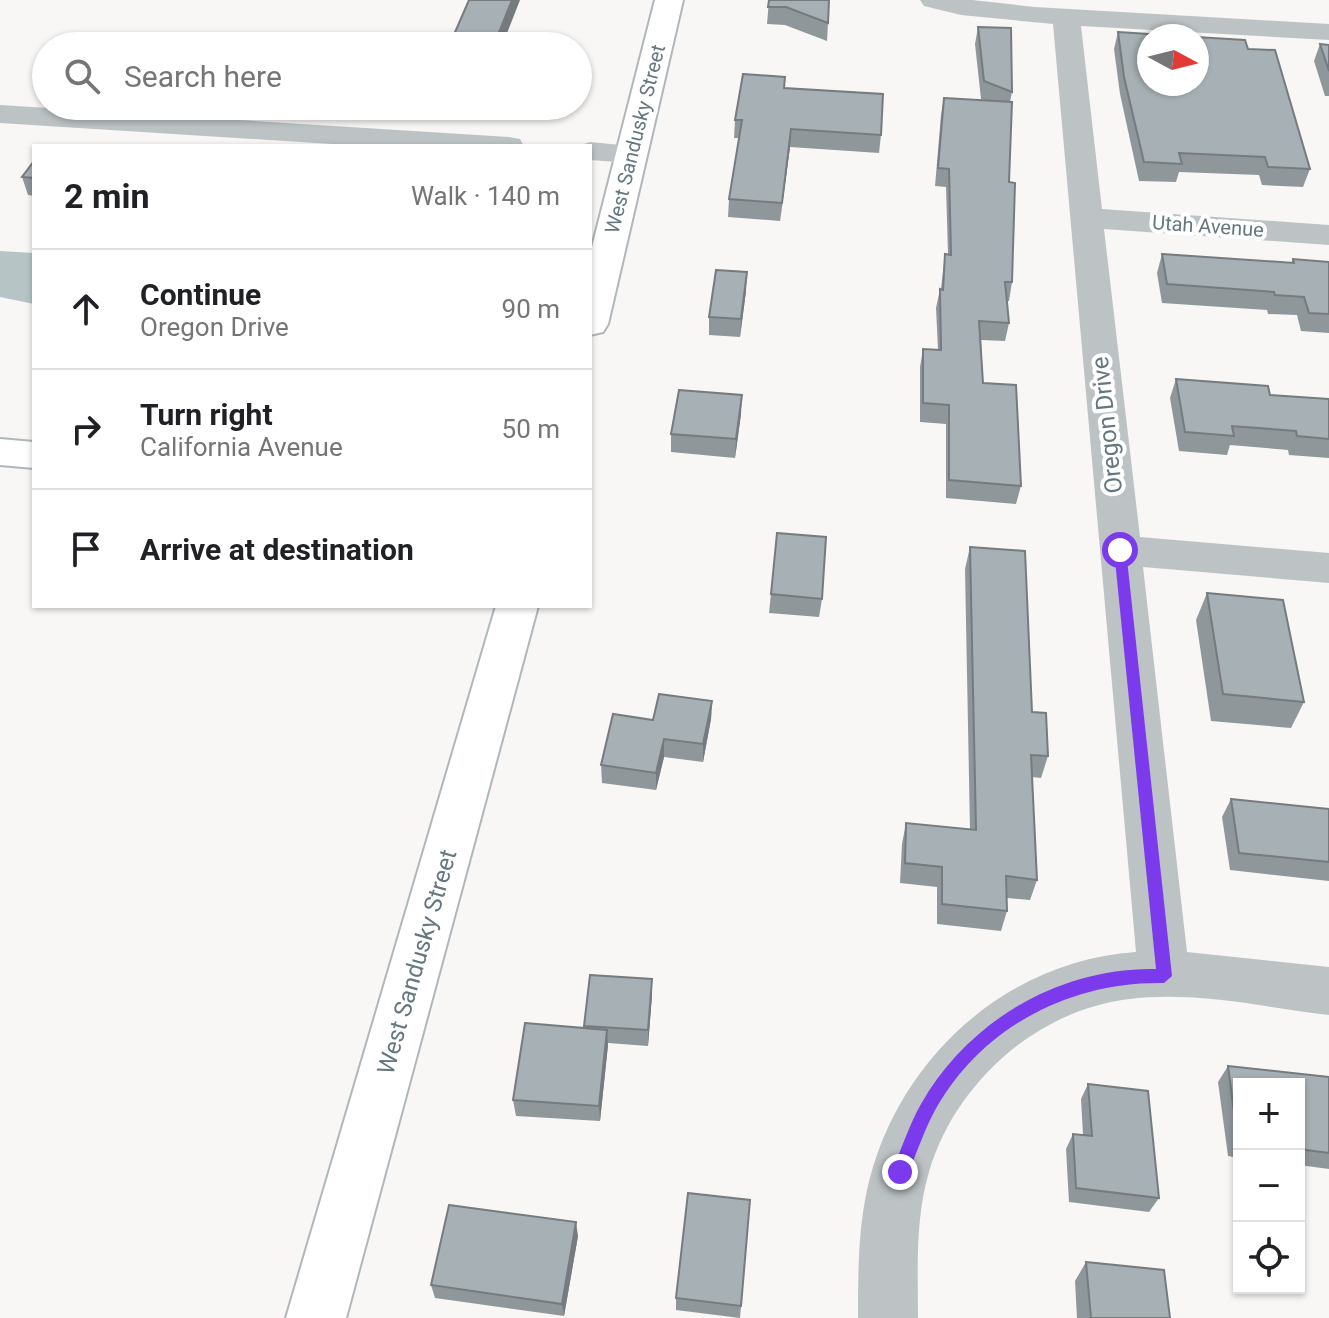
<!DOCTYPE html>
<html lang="en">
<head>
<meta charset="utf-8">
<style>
	body { margin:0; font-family:Roboto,sans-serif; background:#f6f6f6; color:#202124 }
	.controls { position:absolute; right:24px; bottom:24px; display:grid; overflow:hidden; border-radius:0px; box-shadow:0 2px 6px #0004 }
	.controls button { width:72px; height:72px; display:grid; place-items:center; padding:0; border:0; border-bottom:2px solid #e0e0e0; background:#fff; color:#202124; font:40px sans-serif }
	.compass { position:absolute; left:1137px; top:24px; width:72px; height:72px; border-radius:50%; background:#fff; box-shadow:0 2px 6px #0004; rotate:97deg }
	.stop { position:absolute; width:24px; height:24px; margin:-18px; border:6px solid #7c3aed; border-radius:50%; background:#fff }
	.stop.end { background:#7c3aed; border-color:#fff; box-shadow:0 2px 8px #0008 }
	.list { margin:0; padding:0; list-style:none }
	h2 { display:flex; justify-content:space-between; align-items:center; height:104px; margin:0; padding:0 32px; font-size:34px }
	h2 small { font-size:26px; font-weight:400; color:#757577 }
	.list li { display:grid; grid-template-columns:52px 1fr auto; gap:24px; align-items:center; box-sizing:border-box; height:120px; padding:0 32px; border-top:2px solid #e0e0e0 }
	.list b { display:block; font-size:30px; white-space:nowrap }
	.list p { margin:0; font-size:26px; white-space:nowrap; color:#757577 }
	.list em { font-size:26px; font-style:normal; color:#757577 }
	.icon { flex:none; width:44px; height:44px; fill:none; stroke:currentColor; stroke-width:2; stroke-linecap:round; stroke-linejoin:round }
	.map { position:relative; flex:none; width:1329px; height:1318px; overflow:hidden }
	.search { position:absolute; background:#fff; box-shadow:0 2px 6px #0004; left:32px; top:32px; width:560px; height:88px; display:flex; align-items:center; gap:20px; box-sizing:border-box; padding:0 28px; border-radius:44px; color:#757577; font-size:30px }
	.panel { position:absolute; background:#fff; box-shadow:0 2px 6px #0004; left:32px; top:144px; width:560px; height:464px; border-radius:0px }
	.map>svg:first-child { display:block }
</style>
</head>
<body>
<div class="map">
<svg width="1329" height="1318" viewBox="0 0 1329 1318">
	<rect width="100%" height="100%" fill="#f8f7f5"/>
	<path fill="#b6c4c6" d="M 0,251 L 34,253 L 34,304 L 0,297 Z"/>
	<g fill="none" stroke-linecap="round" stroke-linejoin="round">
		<g stroke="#b0b7ba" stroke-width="4">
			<path id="secondary" d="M 655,0 L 683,0 L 608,324 L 603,332 L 590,335 L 590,255 Z
				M 0,439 L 34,442 L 34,468 L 0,465 Z
				M 496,606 L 538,606 L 346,1318 L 286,1318 Z"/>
		</g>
		<path fill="#bdc3c5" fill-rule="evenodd" d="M 920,0 L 972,0 L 1035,7 L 1329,24 L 1329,40 L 1081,26 L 1102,209 L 1329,225 L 1329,245 L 1104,229 L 1140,537 L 1329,553 L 1329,583 L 1143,567 L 1187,952 L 1329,967 L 1329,1015 C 1263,1007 1195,991 1129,999 C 1037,1010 955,1083 929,1172 C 915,1219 918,1270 918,1318 L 858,1318 C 858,1275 858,1232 867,1190 C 895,1063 1003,961 1136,952 L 1053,24 L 961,15 L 924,6 Z
			M 0,105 L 509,137 L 520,139 L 524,146 L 363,146 L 0,123 Z
			M 590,142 L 642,147 L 647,154 L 642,161 L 631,163 L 590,160 L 590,146 L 578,146 Z"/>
		<use href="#secondary" fill="#fff" fill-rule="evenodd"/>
	</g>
	<path fill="#90979b" d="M 769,0 L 828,23 L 827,41 L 785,25 L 767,24 Z
		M 978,27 L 1012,92 L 1010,102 L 1009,182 L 1012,282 L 1009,301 L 1007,301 L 1009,323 L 1005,341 L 981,340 L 983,383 L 1021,486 L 1016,504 L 946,498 L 946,424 L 920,422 L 920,367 L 923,349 L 938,350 L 936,308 L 940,289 L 941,289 L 945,254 L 948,254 L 946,187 L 935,186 L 941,115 L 944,98 L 984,100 L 981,99 L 975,44 Z
		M 1118,32 L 1248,49 L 1310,169 L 1303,187 L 1262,185 L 1259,175 L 1179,172 L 1176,182 L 1139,181 L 1120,94 L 1114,49 Z
		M 1320,44 L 1329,45 L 1329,96 L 1325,96 L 1314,61 Z
		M 784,88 L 881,135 L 879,153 L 790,147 L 780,221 L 728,217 L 729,199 L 739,138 L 734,138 L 735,120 Z
		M 34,161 L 34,196 L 28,195 L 22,177 Z
		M 1162,254 L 1291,263 L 1293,259 L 1329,262 L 1329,333 L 1301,331 L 1297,315 L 1268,314 L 1267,310 L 1162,303 L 1157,273 Z
		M 746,291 L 740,337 L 709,335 L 709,317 Z
		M 1176,379 L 1270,395 L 1329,399 L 1329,458 L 1289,455 L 1288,450 L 1230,445 L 1227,455 L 1179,451 L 1170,398 Z
		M 741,414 L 735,458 L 671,452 L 671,434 Z
		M 777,533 L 822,599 L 819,617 L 769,613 Z
		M 970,547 L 1048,756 L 1041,778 L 1032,777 L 1037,880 L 1030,900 L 1007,898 L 1007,911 L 1001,931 L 937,924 L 937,887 L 900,883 L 902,844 L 906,823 L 970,830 L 965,569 Z
		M 1207,593 L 1304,702 L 1291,728 L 1211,721 L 1196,620 Z
		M 712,701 L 711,719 L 703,762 L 664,757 L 656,790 L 602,783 L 601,765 Z
		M 1231,799 L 1329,809 L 1329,881 L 1230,870 L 1222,817 Z
		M 652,995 L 648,1046 L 608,1043 L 600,1121 L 516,1116 L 513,1100 L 584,1028 L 584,1026 Z
		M 1228,1066 L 1329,1077 L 1329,1169 L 1299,1165 L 1299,1084 L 1239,1084 L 1239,1158 L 1228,1156 L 1218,1082 Z
		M 1088,1084 L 1159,1198 L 1149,1212 L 1069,1202 L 1066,1149 L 1073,1134 L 1083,1135 L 1081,1099 Z
		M 750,1200 L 740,1318 L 676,1310 L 676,1298 Z
		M 578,1236 L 564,1316 L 435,1298 L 431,1285 Z
		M 1086,1262 L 1170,1318 L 1077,1318 L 1075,1281 Z"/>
	<path fill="#757b7e" d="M 512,0 L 520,0 L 502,46 L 494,46 Z
		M 791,129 L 790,147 L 780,221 L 782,203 Z
		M 747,272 L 746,291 L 740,337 L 741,319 Z
		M 742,395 L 741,414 L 735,458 L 736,439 Z
		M 712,701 L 711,719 L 703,762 L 703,744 Z
		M 664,739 L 664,757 L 656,790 L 656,773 Z
		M 652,979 L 652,995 L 648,1046 L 648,1030 Z
		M 607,1030 L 608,1046 L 600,1121 L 599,1106 Z
		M 576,1222 L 578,1236 L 564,1316 L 562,1304 Z"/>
	<path fill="#a7b0b4" stroke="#757b7e" stroke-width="2" d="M 469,0 L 512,0 L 494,45 L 502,46 L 449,46 Z
		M 769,0 L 829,0 L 828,23 L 786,7 L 768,7 Z
		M 978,27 L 1011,28 L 1012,92 L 984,81 Z
		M 1118,32 L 1180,36 L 1149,36 L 1149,84 L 1197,84 L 1197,37 L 1245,40 L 1248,49 L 1275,50 L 1310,169 L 1268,167 L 1265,157 L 1179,153 L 1182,164 L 1144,162 L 1124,77 Z
		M 145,35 L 267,42 L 265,46 L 136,46 Z
		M 1320,44 L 1329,45 L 1329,71 Z
		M 743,74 L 785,77 L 784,88 L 883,94 L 881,135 L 791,129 L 782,203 L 729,199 L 742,120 L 735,120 Z
		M 944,98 L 1012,102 L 1009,182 L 1015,183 L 1012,282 L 1005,282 L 1009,323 L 979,321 L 983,383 L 1016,385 L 1021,486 L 949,480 L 949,405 L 923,403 L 923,349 L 941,350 L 940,289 L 943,290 L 945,254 L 951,255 L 949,169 L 938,168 Z
		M 34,161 L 34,178 L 22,177 Z
		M 1162,254 L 1294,263 L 1293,259 L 1329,262 L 1329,314 L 1309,313 L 1304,297 L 1275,295 L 1274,292 L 1167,284 Z
		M 716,270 L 747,272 L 741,319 L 709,317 Z
		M 1176,379 L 1268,386 L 1270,395 L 1329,399 L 1329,439 L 1297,436 L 1296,431 L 1232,426 L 1234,436 L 1185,432 Z
		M 679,390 L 742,395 L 736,439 L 671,434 Z
		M 777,533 L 826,537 L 822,599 L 771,594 Z
		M 970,547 L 1025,551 L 1032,712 L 1046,713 L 1048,756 L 1031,755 L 1037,880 L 1006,876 L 1007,911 L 942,904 L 942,867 L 905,863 L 906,823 L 976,830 Z
		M 1207,593 L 1283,600 L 1304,702 L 1223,694 Z
		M 659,694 L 712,701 L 703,744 L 664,739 L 656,773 L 601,765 L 613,714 L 653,720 Z
		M 1231,799 L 1329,809 L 1329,862 L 1239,853 Z
		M 590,975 L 652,979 L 648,1030 L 584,1026 Z
		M 525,1023 L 607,1030 L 599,1106 L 513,1100 Z
		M 1228,1066 L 1329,1077 L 1329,1153 L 1299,1149 L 1299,1084 L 1239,1084 L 1238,1142 Z
		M 1088,1084 L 1148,1091 L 1159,1198 L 1076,1188 L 1073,1134 L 1092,1136 Z
		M 688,1193 L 750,1200 L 741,1306 L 676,1298 Z
		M 449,1205 L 576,1222 L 562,1304 L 431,1285 Z
		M 1086,1262 L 1164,1270 L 1170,1318 L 1091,1318 Z"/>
	<path fill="#7c3aed" d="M 1120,545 L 1126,550 L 1172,976 L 1164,983 C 1069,981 977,1029 932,1116 C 922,1136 915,1158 906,1178 L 900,1181 L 894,1178 L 892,1172 C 901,1150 909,1125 921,1104 C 968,1021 1060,967 1156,969 L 1114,550 Z"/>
	<g text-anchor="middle" stroke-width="8" stroke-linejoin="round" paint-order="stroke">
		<g font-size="20" fill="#65777e" stroke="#fff">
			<text transform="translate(635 139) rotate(-76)" y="7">West Sandusky Street</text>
			<text transform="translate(1208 226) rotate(4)" y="7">Utah Avenue</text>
		</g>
		<g font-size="24" fill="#65777e" stroke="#fff">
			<text transform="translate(1107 425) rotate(-96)" y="8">Oregon Drive</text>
			<text transform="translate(417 962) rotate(-74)" y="8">West Sandusky Street</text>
		</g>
	</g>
</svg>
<div class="controls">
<button>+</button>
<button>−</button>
<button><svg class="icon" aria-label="locate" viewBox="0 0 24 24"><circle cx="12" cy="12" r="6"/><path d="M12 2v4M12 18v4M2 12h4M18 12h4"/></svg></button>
</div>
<svg class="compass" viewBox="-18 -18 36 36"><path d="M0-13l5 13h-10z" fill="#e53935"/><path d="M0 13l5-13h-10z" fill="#757577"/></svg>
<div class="stop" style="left:1120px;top:550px"></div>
<div class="stop end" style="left:900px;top:1172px"></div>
<div class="search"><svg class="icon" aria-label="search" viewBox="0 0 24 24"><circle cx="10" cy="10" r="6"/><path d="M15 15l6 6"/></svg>Search here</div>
<section class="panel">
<h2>2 min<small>Walk · 140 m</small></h2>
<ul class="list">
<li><svg class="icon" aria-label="ahead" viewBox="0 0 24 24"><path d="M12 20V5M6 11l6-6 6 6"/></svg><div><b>Continue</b><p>Oregon Drive</p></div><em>90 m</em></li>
<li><svg class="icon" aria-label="right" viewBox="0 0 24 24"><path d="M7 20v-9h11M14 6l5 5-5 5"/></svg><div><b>Turn right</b><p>California Avenue</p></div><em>50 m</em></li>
<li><svg class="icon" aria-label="arrive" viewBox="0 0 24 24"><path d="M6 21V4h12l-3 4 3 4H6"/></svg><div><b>Arrive at destination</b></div></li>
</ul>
</section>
</div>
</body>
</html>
